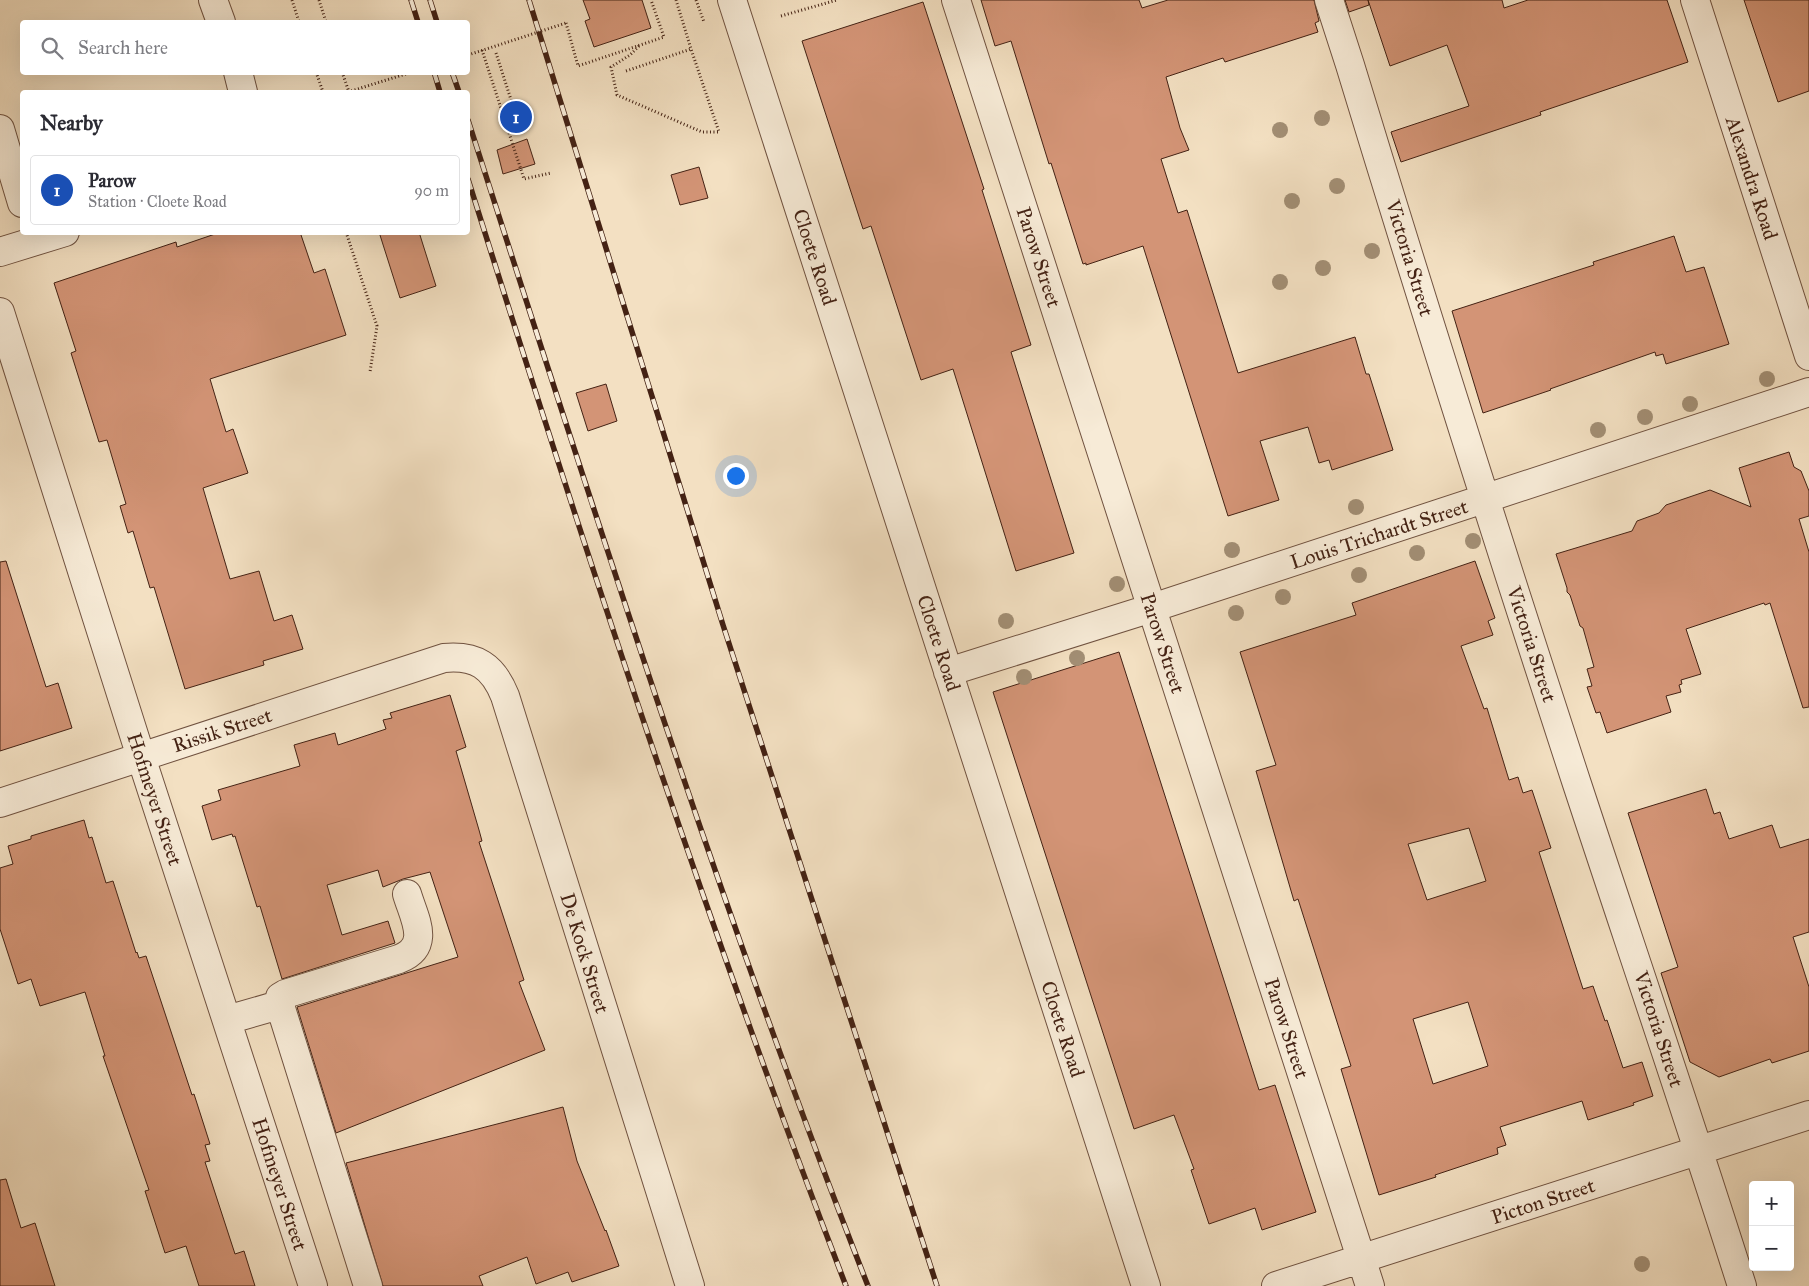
<!DOCTYPE html>
<html lang="en">
<head>
<meta charset="utf-8">
<style>
	body { margin:0; font-family:"IM FELL Great Primer",serif; background:#f7f7f7; color:#2b2b33 }
	.controls { position:absolute; right:15px; bottom:15px; display:grid; overflow:hidden; border-radius:5px; box-shadow:0 5px 20px #0002 }
	.controls button { width:45px; height:45px; display:grid; place-items:center; padding:0; border:0; border-bottom:1px solid #e1e1e2; background:#fff; color:#2b2b33; font:25px sans-serif }
	.you { position:absolute; left:735px; top:475px; width:18px; height:18px; margin:-12px; border:4px solid #fff; border-radius:50%; background:#1a73e8; box-shadow:0 0 0 8px #1a73e833 }
	.badge { display:grid; place-items:center; width:32px; height:32px; border-radius:50%; background:#8f2418; color:#fff; font-size:16px; font-weight:700 }
	.pin { position:absolute; translate:-50% -50%; border:2px solid #fff; box-shadow:0 1px 5px #0006 }
	.list { margin:0; padding:0; list-style:none }
	h2 { display:flex; justify-content:space-between; align-items:center; height:65px; margin:0; padding:0 20px; font-size:21px }
	h2 small { font-size:16px; font-weight:400; color:#7c7c81 }
	.list li { display:grid; grid-template-columns:32px 1fr auto; gap:15px; align-items:center; box-sizing:border-box; height:70px; margin:0 10px 10px; padding:0 10px; border:1px solid #e1e1e2; border-radius:5px }
	.list b { display:block; font-size:19px; white-space:nowrap }
	.list p { margin:0; font-size:16px; white-space:nowrap; color:#7c7c81 }
	.list em { font-size:16px; font-style:normal; color:#7c7c81 }
	.icon { flex:none; width:28px; height:28px; fill:none; stroke:currentColor; stroke-width:2; stroke-linecap:round; stroke-linejoin:round }
	.map { position:relative; flex:none; width:1809px; height:1286px; overflow:hidden }
	.search { position:absolute; background:#fff; box-shadow:0 5px 20px #0002; left:20px; top:20px; width:450px; height:55px; display:flex; align-items:center; gap:12px; box-sizing:border-box; padding:0 18px; border-radius:5px; color:#7c7c81; font-size:19px }
	.panel { position:absolute; background:#fff; box-shadow:0 5px 20px #0002; left:20px; top:90px; width:450px; height:145px; border-radius:5px }
	.map>svg:first-child { display:block }
</style>
</head>
<body>
<div class="map">
<svg width="1809" height="1286" viewBox="0 0 1809 1286">
	<rect width="100%" height="100%" fill="#f3e0c2"/>
	<filter id="stains"><feTurbulence type="fractalNoise" baseFrequency=".004" numOctaves="4"/><feColorMatrix values="0 0 0 0 .2 0 0 0 0 .09 0 0 0 0 .02 0 0 0 .5 -.17"/></filter>
	<radialGradient id="worn" r=".72"><stop offset=".6" stop-color="#630" stop-opacity="0"/><stop offset="1" stop-color="#630" stop-opacity=".3"/></radialGradient>
	<path fill="#d39476" stroke="#442214" fill-rule="evenodd" d="M 583,0 L 642,0 L 651,28 L 594,47 L 585,21 L 590,19 Z
		M 981,0 L 1139,0 L 1142,8 L 1168,0 L 1314,0 L 1319,21 L 1315,23 L 1318,32 L 1225,62 L 1223,58 L 1166,77 L 1180,128 L 1189,150 L 1161,159 L 1178,213 L 1187,210 L 1238,373 L 1355,337 L 1366,374 L 1369,374 L 1393,450 L 1332,470 L 1329,460 L 1319,463 L 1308,427 L 1260,441 L 1279,500 L 1228,516 L 1143,246 L 1086,265 L 1086,263 L 1083,264 L 1051,163 L 1049,164 L 1011,41 L 995,46 Z
		M 1345,0 L 1368,0 L 1369,5 L 1349,12 Z
		M 1368,0 L 1502,0 L 1504,8 L 1528,0 L 1667,0 L 1688,62 L 1540,112 L 1541,115 L 1401,162 L 1391,132 L 1469,106 L 1447,45 L 1390,66 Z
		M 1744,0 L 1809,0 L 1809,91 L 1778,102 Z
		M 923,2 L 984,189 L 982,190 L 1031,345 L 1011,352 L 1074,553 L 1016,571 L 953,369 L 921,380 L 871,226 L 863,229 L 802,41 Z
		M 527,139 L 535,164 L 503,174 L 497,150 Z
		M 699,167 L 708,198 L 680,205 L 671,175 Z
		M 221,232 L 300,232 L 314,273 L 325,269 L 346,335 L 210,379 L 226,432 L 233,429 L 248,473 L 203,488 L 230,579 L 259,571 L 274,621 L 292,615 L 303,649 L 263,661 L 264,665 L 185,689 L 154,587 L 150,588 L 133,531 L 128,533 L 120,506 L 126,504 L 107,440 L 99,442 L 71,353 L 76,351 L 54,283 L 176,242 L 177,247 Z
		M 379,232 L 419,232 L 436,286 L 400,298 Z
		M 1674,236 L 1686,272 L 1704,267 L 1729,344 L 1666,364 L 1663,354 L 1656,356 L 1655,352 L 1550,389 L 1551,390 L 1483,413 L 1452,311 L 1594,265 L 1593,262 Z
		M 606,384 L 617,421 L 588,431 L 576,393 Z
		M 1789,452 L 1794,467 L 1801,471 L 1809,491 L 1809,516 L 1799,519 L 1809,552 L 1809,707 L 1803,708 L 1770,603 L 1765,605 L 1764,603 L 1686,629 L 1701,674 L 1681,680 L 1682,684 L 1679,685 L 1681,692 L 1666,696 L 1671,712 L 1607,733 L 1600,712 L 1596,713 L 1587,687 L 1592,686 L 1587,669 L 1594,667 L 1583,628 L 1580,626 L 1570,595 L 1567,592 L 1567,588 L 1556,554 L 1632,531 L 1637,521 L 1659,513 L 1666,505 L 1710,490 L 1751,507 L 1739,468 Z
		M 6,561 L 46,687 L 58,683 L 72,728 L 0,751 L 0,562 Z
		M 1475,561 L 1495,618 L 1488,621 L 1493,635 L 1461,646 L 1484,709 L 1487,708 L 1509,780 L 1518,777 L 1523,793 L 1532,790 L 1551,848 L 1539,852 L 1583,989 L 1593,986 L 1605,1021 L 1607,1020 L 1623,1068 L 1642,1062 L 1653,1096 L 1633,1103 L 1634,1105 L 1588,1120 L 1582,1101 L 1500,1127 L 1506,1145 L 1497,1148 L 1498,1154 L 1435,1175 L 1436,1177 L 1379,1195 L 1341,1069 L 1351,1066 L 1298,899 L 1294,901 L 1256,771 L 1276,765 L 1240,652 L 1356,615 L 1352,603 ZM 1469,828 L 1486,881 L 1427,900 L 1408,844 ZM 1468,1002 L 1488,1066 L 1433,1084 L 1413,1019 Z
		M 1119,652 L 1259,1090 L 1275,1085 L 1316,1212 L 1262,1230 L 1255,1208 L 1209,1224 L 1191,1170 L 1194,1169 L 1174,1115 L 1134,1129 L 993,692 Z
		M 450,695 L 466,747 L 456,751 L 479,830 L 482,841 L 479,842 L 524,980 L 519,982 L 545,1050 L 336,1133 L 297,1007 L 458,957 L 430,872 L 403,879 L 383,887 L 378,870 L 327,885 L 342,935 L 388,921 L 395,943 L 282,979 L 260,906 L 257,907 L 235,836 L 233,837 L 232,834 L 212,840 L 202,806 L 221,800 L 218,790 L 300,766 L 294,745 L 335,733 L 338,745 L 386,729 L 383,720 L 392,718 L 390,713 Z
		M 1706,789 L 1714,814 L 1720,812 L 1729,839 L 1772,825 L 1780,848 L 1809,839 L 1809,932 L 1793,937 L 1809,987 L 1809,1051 L 1772,1063 L 1770,1059 L 1719,1077 L 1690,1062 L 1661,973 L 1678,967 L 1628,813 Z
		M 84,820 L 89,838 L 92,837 L 106,883 L 113,881 L 136,953 L 137,952 L 139,958 L 146,956 L 192,1095 L 194,1094 L 210,1144 L 205,1145 L 210,1161 L 205,1162 L 235,1254 L 244,1251 L 255,1286 L 199,1286 L 186,1246 L 165,1253 L 145,1191 L 149,1190 L 103,1056 L 105,1056 L 85,992 L 40,1006 L 31,979 L 18,984 L 0,929 L 0,868 L 13,864 L 8,846 L 31,839 L 31,836 Z
		M 563,1107 L 577,1161 L 605,1231 L 606,1230 L 619,1266 L 572,1282 L 568,1272 L 536,1284 L 527,1257 L 479,1276 L 483,1286 L 383,1286 L 346,1163 Z
		M 6,1179 L 21,1228 L 35,1223 L 55,1286 L 0,1286 L 0,1180 Z"/>
	<g fill="none" stroke-linecap="round" stroke-linejoin="round">
		<g stroke="#705240" stroke-width="30">
			<path id="minor" d="M 213,0 L 221,22
				M 732,0 L 1146,1286
				M 956,0 L 1370,1286
				M 1329,0 L 1350,65 C 1423,305 1499,545 1577,784 C 1632,951 1689,1118 1742,1286
				M 1695,0 L 1809,356
				M 238,72 L 243,92
				M 0,129 L 22,203
				M 0,252 L 65,232
				M 0,312 L 141,757 L 313,1286
				M 948,672 L 1152,608 L 1809,392
				M 0,803 L 444,658 C 476,655 493,666 505,696 L 690,1286
				M 227,1020 L 279,1005
				M 368,1286 L 279,1002 L 280,997 L 285,994 L 399,959 C 432,946 414,918 407,894
				M 1276,1286 L 1809,1115"/>
		</g>
		<path stroke="#442214" stroke-width="3" stroke-dasharray="1 2.5" stroke-linecap="butt" d="M 292,0 L 299,22
			M 319,0 L 326,22
			M 696,0 L 704,22
			M 781,16 L 837,0
			M 566,23 L 578,66 L 664,37 L 651,0
			M 639,46 L 630,55 L 611,67 L 617,95 L 702,132 L 719,132 L 691,49
			M 482,50 L 524,179 L 551,173
			M 496,53 L 513,106
			M 626,71 L 691,49 L 676,0
			M 316,72 L 323,92
			M 342,72 L 349,92
			M 346,232 L 377,326 L 370,372"/>
		<use href="#minor" stroke="#f7ebd7" stroke-width="28"/>
		<g stroke="#442214" stroke-width="5.5">
			<path id="rail" d="M 411,0 L 418,22
				M 430,0 L 437,22
				M 529,0 L 723,625 L 937,1286
				M 434,72 L 440,92
				M 452,72 L 459,92
				M 468,120 C 594,511 718,903 868,1286
				M 468,179 C 585,551 706,922 846,1286"/>
		</g>
		<use href="#rail" stroke="#f7ebd7" stroke-width="4" stroke-dasharray="11" stroke-linecap="butt"/>
		<path stroke="#442214" stroke-width="3" stroke-dasharray="1 2.5" stroke-linecap="butt" d="M 468,55 L 566,23
			M 348,92 L 412,72"/>
	</g>
	<g fill="#a28e74">
		<circle cx="1322" cy="118" r="8"/>
		<circle cx="1280" cy="130" r="8"/>
		<circle cx="1337" cy="186" r="8"/>
		<circle cx="1292" cy="201" r="8"/>
		<circle cx="1372" cy="251" r="8"/>
		<circle cx="1323" cy="268" r="8"/>
		<circle cx="1280" cy="282" r="8"/>
		<circle cx="1767" cy="379" r="8"/>
		<circle cx="1690" cy="404" r="8"/>
		<circle cx="1645" cy="417" r="8"/>
		<circle cx="1598" cy="430" r="8"/>
		<circle cx="1356" cy="507" r="8"/>
		<circle cx="1473" cy="541" r="8"/>
		<circle cx="1232" cy="550" r="8"/>
		<circle cx="1417" cy="553" r="8"/>
		<circle cx="1359" cy="575" r="8"/>
		<circle cx="1117" cy="584" r="8"/>
		<circle cx="1283" cy="597" r="8"/>
		<circle cx="1236" cy="613" r="8"/>
		<circle cx="1006" cy="621" r="8"/>
		<circle cx="1077" cy="658" r="8"/>
		<circle cx="1024" cy="677" r="8"/>
		<circle cx="1642" cy="1264" r="8"/>
	</g>
	<g text-anchor="middle" stroke-width="4" stroke-linejoin="round" paint-order="stroke">
		<g font-size="20" fill="#442214" stroke="#f7ebd7">
			<text transform="translate(1752 178) rotate(72)" y="7">Alexandra Road</text>
			<text transform="translate(815 257) rotate(72)" y="7">Cloete Road</text>
			<text transform="translate(1039 257) rotate(72)" y="7">Parow Street</text>
			<text transform="translate(1410 258) rotate(73)" y="7">Victoria Street</text>
			<text transform="translate(1379 534) rotate(-18)" y="7">Louis Trichardt Street</text>
			<text transform="translate(939 643) rotate(72)" y="7">Cloete Road</text>
			<text transform="translate(1163 643) rotate(72)" y="7">Parow Street</text>
			<text transform="translate(1532 644) rotate(72)" y="7">Victoria Street</text>
			<text transform="translate(222 730) rotate(-18)" y="7">Rissik Street</text>
			<text transform="translate(155 799) rotate(72)" y="7">Hofmeyer Street</text>
			<text transform="translate(585 953) rotate(73)" y="7">De Kock Street</text>
			<text transform="translate(1287 1028) rotate(72)" y="7">Parow Street</text>
			<text transform="translate(1063 1029) rotate(72)" y="7">Cloete Road</text>
			<text transform="translate(1659 1029) rotate(72)" y="7">Victoria Street</text>
			<text transform="translate(280 1184) rotate(72)" y="7">Hofmeyer Street</text>
			<text transform="translate(1543 1201) rotate(-18)" y="7">Picton Street</text>
		</g>
	</g>
	<rect width="100%" height="100%" filter="url(#stains)"/>
	<rect width="100%" height="100%" fill="url(#worn)"/>
</svg>
<div class="controls">
<button>+</button>
<button>−</button>
</div>
<div class="you"></div>
<div class="pin badge" style="left:516px;top:117px;background:#1a4fb4">1</div>
<div class="search"><svg class="icon" aria-label="search" viewBox="0 0 24 24"><circle cx="10" cy="10" r="6"/><path d="M15 15l6 6"/></svg>Search here</div>
<section class="panel">
<h2>Nearby<small></small></h2>
<ul class="list">
<li><span class="badge" style="background:#1a4fb4">1</span><div><b>Parow</b><p>Station · Cloete Road</p></div><em>90 m</em></li>
</ul>
</section>
</div>
</body>
</html>
